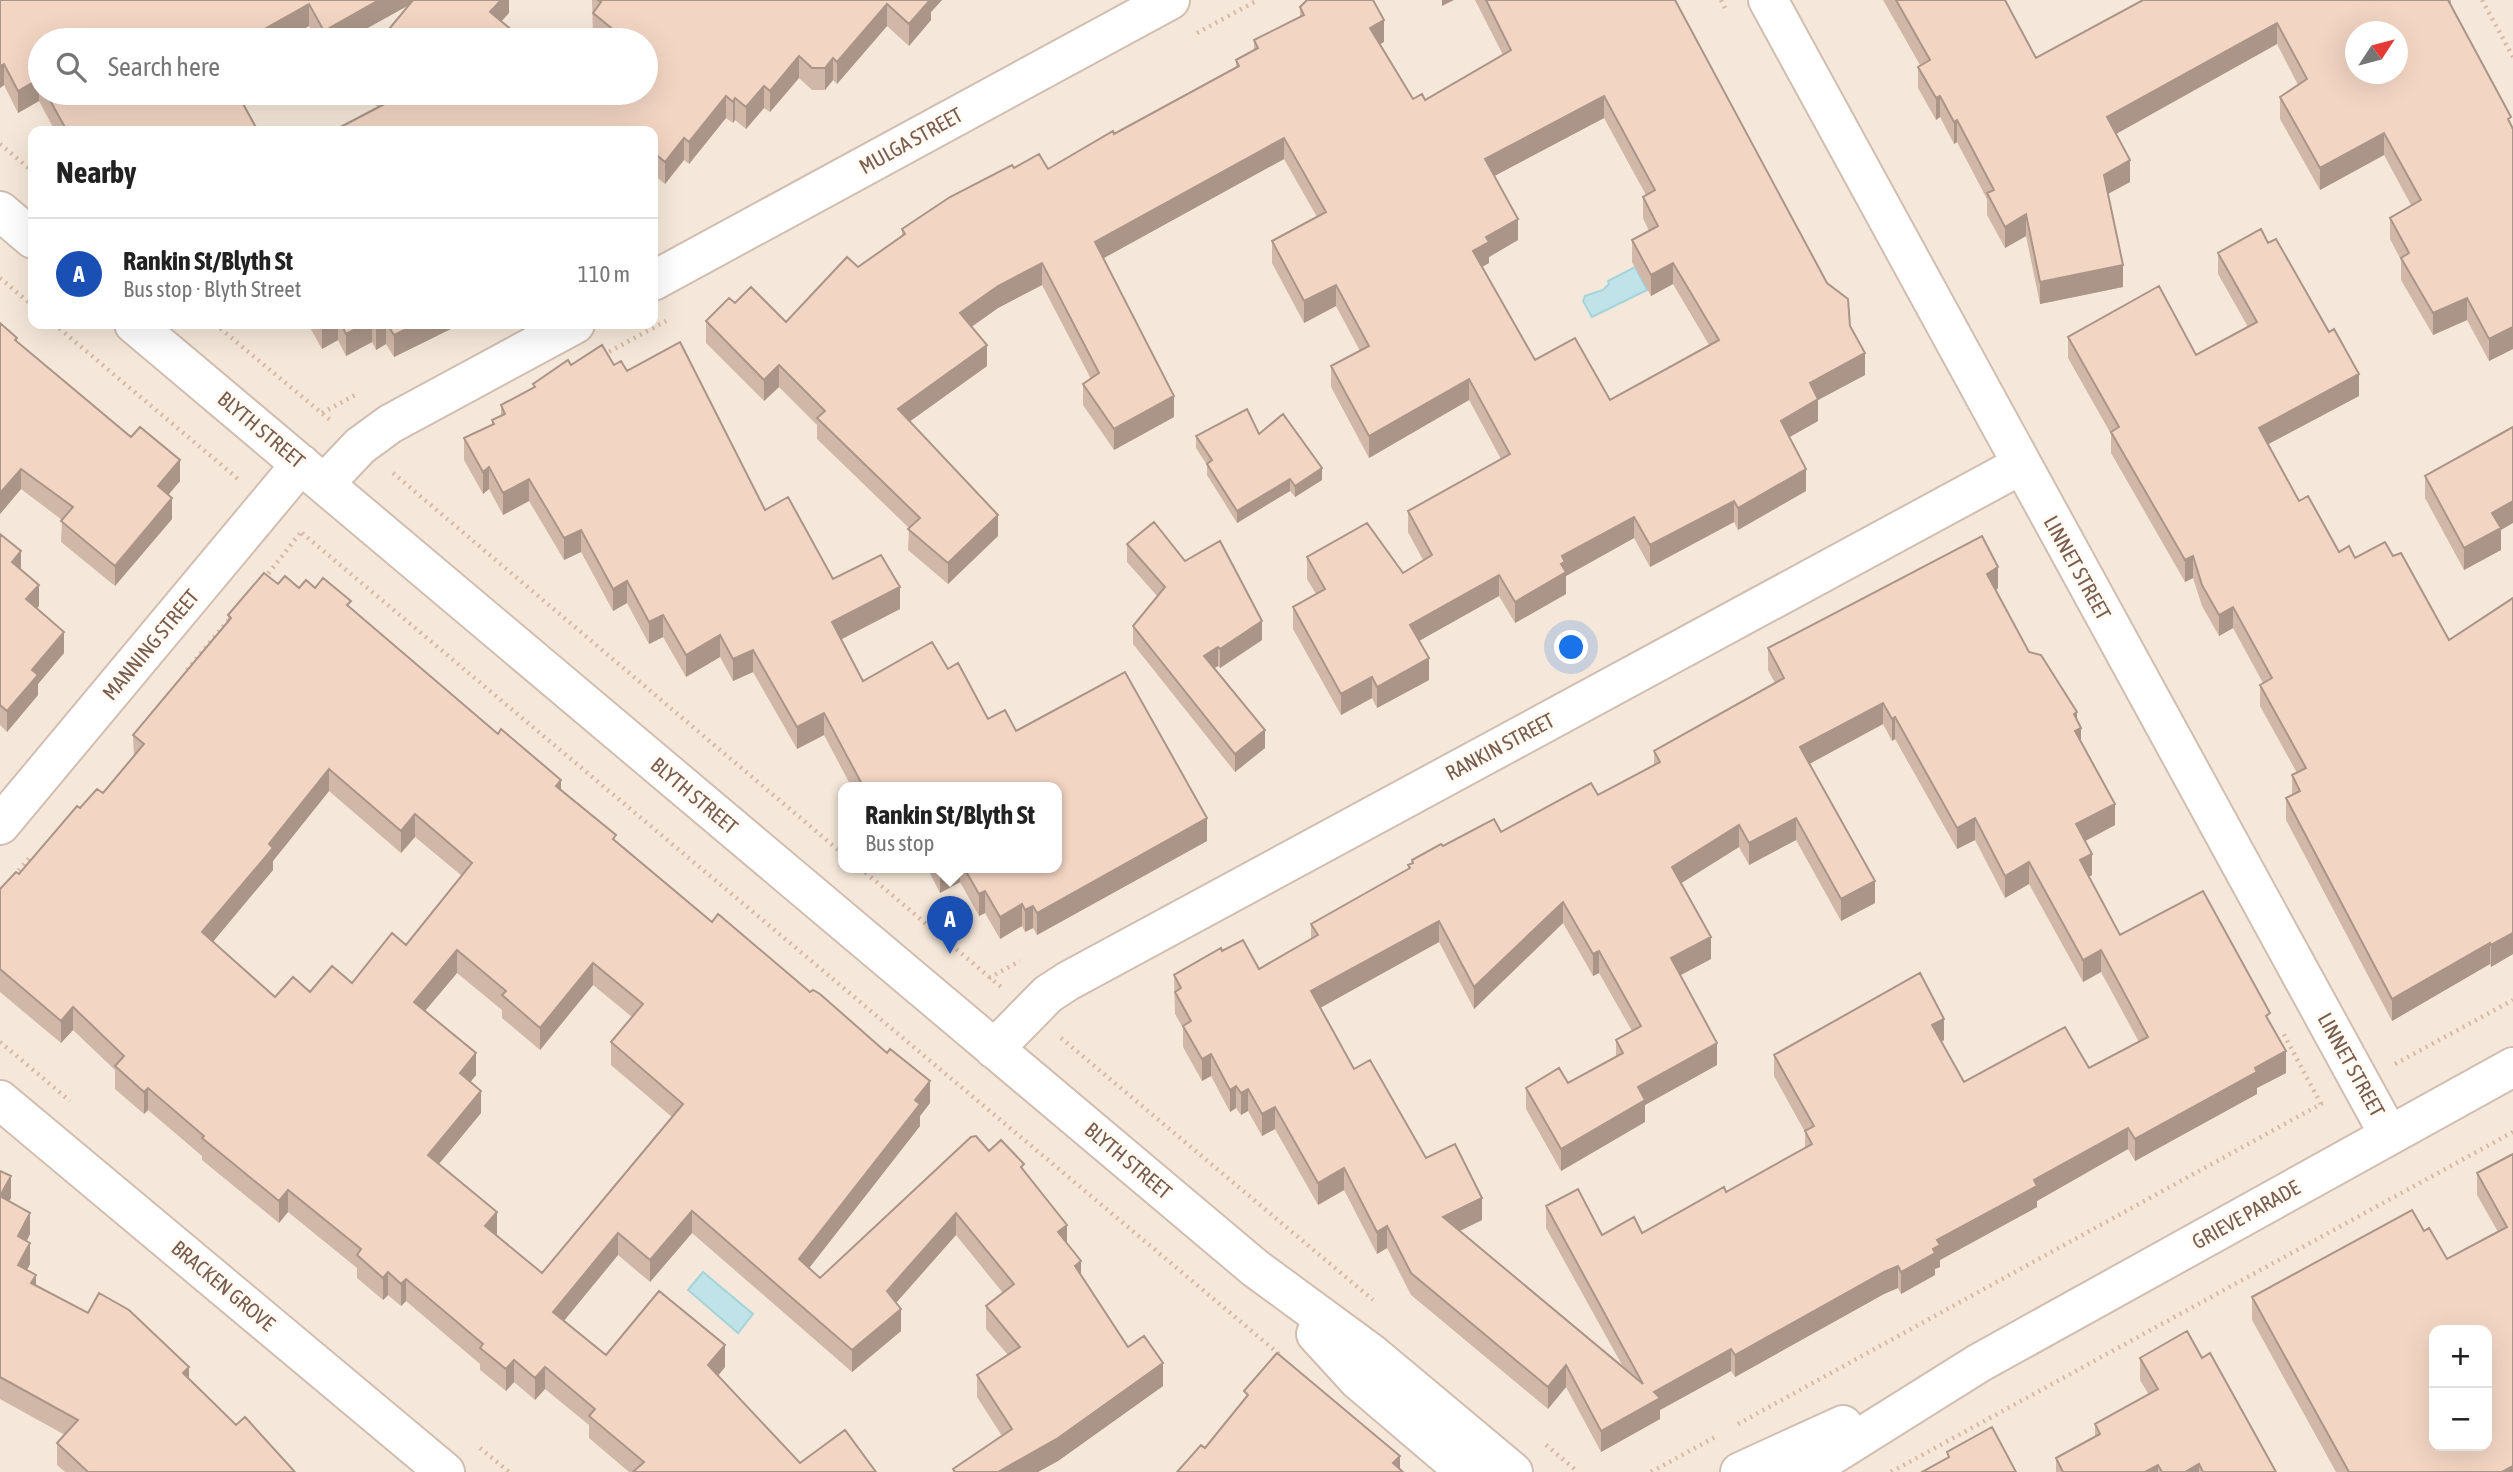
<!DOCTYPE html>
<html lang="en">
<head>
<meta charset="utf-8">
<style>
	body { margin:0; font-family:"Asap Condensed",sans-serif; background:#f2f2f2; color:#222 }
	.controls { position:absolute; right:21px; bottom:21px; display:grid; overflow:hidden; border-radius:14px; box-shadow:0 7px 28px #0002 }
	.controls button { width:63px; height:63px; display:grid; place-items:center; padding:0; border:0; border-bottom:2px solid #e0e0e0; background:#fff; color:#222; font:35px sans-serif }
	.compass { position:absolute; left:2345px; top:21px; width:63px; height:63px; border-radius:50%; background:#fff; box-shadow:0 7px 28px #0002; rotate:54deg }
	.you { position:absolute; left:1572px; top:648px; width:24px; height:24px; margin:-18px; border:5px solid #fff; border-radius:50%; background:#1a73e8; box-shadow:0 0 0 10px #1a73e833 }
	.badge { display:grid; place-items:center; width:46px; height:46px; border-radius:50%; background:#ea580c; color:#fff; font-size:23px; font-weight:700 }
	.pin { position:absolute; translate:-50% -58px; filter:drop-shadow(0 2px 4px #0008) }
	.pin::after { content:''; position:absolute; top:37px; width:24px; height:21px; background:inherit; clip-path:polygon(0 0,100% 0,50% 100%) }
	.popup { position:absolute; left:838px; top:782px; width:224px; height:91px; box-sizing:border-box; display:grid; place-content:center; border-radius:14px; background:#fff; filter:drop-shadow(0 2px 5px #0005); font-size:23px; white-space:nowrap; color:#767676 }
	.popup b { font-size:26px; color:#222 }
	.popup::after { content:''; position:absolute; left:50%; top:100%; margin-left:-14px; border:14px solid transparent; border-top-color:#fff }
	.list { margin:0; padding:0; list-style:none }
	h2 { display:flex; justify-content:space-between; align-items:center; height:91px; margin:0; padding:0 28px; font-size:30px }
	h2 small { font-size:23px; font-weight:400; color:#767676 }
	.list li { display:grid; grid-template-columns:46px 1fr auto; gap:21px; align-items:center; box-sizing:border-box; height:112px; padding:0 28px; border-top:2px solid #e0e0e0 }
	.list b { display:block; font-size:26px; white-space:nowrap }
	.list p { margin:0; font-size:23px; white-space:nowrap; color:#767676 }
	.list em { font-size:23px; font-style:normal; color:#767676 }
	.icon { flex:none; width:38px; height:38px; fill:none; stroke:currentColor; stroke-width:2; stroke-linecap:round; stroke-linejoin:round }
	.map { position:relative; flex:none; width:2513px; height:1472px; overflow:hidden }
	.search { position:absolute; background:#fff; box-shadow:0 7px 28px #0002; left:28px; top:28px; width:630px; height:77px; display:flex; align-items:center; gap:18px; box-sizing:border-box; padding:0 24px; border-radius:38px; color:#767676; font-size:26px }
	.panel { position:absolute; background:#fff; box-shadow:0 7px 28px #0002; left:28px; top:126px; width:630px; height:203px; border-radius:14px }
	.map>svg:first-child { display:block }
</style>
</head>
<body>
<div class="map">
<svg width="2513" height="1472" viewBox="0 0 2513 1472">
	<rect width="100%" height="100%" fill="#fdf6ec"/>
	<path fill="#f5e8da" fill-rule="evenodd" d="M 0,0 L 2513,0 L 2513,1472 L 0,1472 ZM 2356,32 L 2398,32 L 2398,74 L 2356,74 ZM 40,40 L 646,40 L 646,93 L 40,93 ZM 33,131 L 653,131 L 653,324 L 33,324 ZM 843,788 L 1057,788 L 1057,868 L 843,868 ZM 2434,1330 L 2487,1330 L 2487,1446 L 2434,1446 Z"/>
	<path fill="#bfe3e8" stroke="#a5d3da" stroke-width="2" d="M 1635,267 L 1647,290 L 1592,317 L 1583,301 L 1585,296 L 1603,290 L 1609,284 L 1608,281 Z
		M 703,1272 L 753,1314 L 738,1333 L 688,1290 Z"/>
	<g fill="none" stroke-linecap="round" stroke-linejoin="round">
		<g stroke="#d1beb0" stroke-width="42">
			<path id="minor" d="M 1768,0 L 2389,1135
				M 0,211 L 33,239
				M 653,281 L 1170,0
				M 134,324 L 1255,1268 L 1372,1354 L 1513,1472
				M 324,484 L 360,446 L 390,424 L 575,324
				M 0,825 L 301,464
				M 994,1049 L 1048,994 L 1068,981 L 2021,465
				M 0,1100 L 445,1472
				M 1316,1334 L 1358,1380 L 1466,1472
				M 1740,1472 L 1843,1425
				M 1805,1472 L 1979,1363 L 2513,1067"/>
		</g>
		<path stroke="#d9b8a5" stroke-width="4.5" stroke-dasharray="2 5" stroke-linecap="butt" d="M 1721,0 L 1727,12
			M 2482,0 L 2513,57
			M 1197,33 L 1258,0
			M 0,144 L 33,172
			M 0,278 L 33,306
			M 54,324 L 238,479
			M 215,324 L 330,420
			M 603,355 L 666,321
			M 322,413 L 359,393
			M 393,473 L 843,854
			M 302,533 L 1279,1354
			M 264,579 L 301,532
			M 187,670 L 231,617
			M 860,868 L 1001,987
			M 14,876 L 31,856
			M 989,978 L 1020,961
			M 1061,1038 L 1373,1300
			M 0,1042 L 70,1101
			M 2395,1064 L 2513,1000
			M 1738,1424 L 2321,1104 L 2282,1031
			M 1546,1445 L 1578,1472
			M 480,1448 L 509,1472
			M 1651,1472 L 1715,1437
			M 1891,1472 L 2513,1132"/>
		<use href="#minor" stroke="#fff" stroke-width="38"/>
	</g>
	<path fill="#d1b7a8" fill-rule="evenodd" d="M 0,0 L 509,0 L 509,13 L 409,5 L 346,40 L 317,40 L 309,26 L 284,40 L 40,40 L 40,93 L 237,93 L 258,131 L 55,131 L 39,101 L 18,113 L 4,85 L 0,88 Z
		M 592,0 L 942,0 L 931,12 L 931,20 L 909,46 L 887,26 L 837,84 L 833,80 L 825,90 L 812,90 L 799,78 L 770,112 L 764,108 L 746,129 L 735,120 L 733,123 L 726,118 L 689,164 L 684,160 L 665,184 L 653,174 L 653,131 L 378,107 L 360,93 L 589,93 L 592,95 L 646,40 L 599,40 L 593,35 Z
		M 1475,0 L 1675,0 L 1850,326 L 1865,375 L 1818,400 L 1818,421 L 1789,437 L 1806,491 L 1738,530 L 1734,522 L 1650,567 L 1634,538 L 1566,576 L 1566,594 L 1515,623 L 1499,596 L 1419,641 L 1429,680 L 1377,708 L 1372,698 L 1341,715 L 1293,629 L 1293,607 L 1316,594 L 1307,579 L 1307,557 L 1403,573 L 1423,560 L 1408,532 L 1408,511 L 1501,459 L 1469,400 L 1369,458 L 1331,387 L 1331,366 L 1360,351 L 1336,306 L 1304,323 L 1272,263 L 1272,241 L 1317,217 L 1284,159 L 1103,258 L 1174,417 L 1114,450 L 1083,405 L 1083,384 L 1091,379 L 1042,285 L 998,308 L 971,327 L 987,366 L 910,421 L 998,536 L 948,584 L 908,550 L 909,528 L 817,439 L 817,425 L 779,387 L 764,401 L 706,343 L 706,321 L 735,303 L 786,322 L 902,235 L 902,229 L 1014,168 L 1048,169 L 1236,68 L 1236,60 L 1254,50 L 1254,40 L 1300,17 L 1300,7 L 1384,42 L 1380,44 L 1413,99 L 1425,100 L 1503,55 ZM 1604,118 L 1646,195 L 1643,197 L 1643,218 L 1649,231 L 1632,240 L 1632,262 L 1651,296 L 1673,284 L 1709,345 L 1610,400 L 1535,360 L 1482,267 L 1489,263 L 1489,257 L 1518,240 L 1494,176 Z
		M 1883,0 L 2005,0 L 2036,58 L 2143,0 L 2451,0 L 2451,5 L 2513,129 L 2513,349 L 2489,361 L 2467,320 L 2433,335 L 2401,280 L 2401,260 L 2390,239 L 2390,218 L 2411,205 L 2384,155 L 2320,190 L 2280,119 L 2280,97 L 2298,85 L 2277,44 L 2116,134 L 2130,182 L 2108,194 L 2123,287 L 2040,304 L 2026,236 L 2005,248 L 1987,215 L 1987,199 L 1957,142 L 1954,144 L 1940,117 L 1936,120 L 1918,88 L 1918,67 L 1920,65 Z
		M 2268,243 L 2359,396 L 2268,444 L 2299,501 L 2339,552 L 2355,558 L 2393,556 L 2449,640 L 2513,598 L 2513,954 L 2491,967 L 2490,964 L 2392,1021 L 2286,820 L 2286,798 L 2292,795 L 2292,775 L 2297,773 L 2260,706 L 2260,685 L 2263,683 L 2233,628 L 2219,636 L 2202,606 L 2193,578 L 2185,582 L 2111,453 L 2111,434 L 2068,358 L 2068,337 L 2196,355 L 2248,327 L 2218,274 L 2218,253 Z
		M 0,323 L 17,342 L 180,481 L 168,495 L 172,519 L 115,586 L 61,542 L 62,520 L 21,489 L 0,514 Z
		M 308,324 L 461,324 L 394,357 L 386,344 L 376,350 L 372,342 L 346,356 L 338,340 L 322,349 Z
		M 571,365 L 614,365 L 627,371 L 765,510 L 833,579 L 900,609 L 842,639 L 863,681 L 948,669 L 988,719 L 1016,731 L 1207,841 L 1037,935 L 1033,928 L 1025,932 L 1022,926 L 1000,939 L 985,913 L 979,916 L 960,882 L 940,893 L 927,868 L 1057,868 L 1057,788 L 852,788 L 824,735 L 797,749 L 753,672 L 733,681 L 720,657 L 686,677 L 663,637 L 649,644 L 627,603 L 613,611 L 581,552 L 564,560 L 529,501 L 503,515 L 489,489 L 483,494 L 464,460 L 464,438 L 492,425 L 492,420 L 501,416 L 501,405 L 533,388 L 533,384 Z
		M 1259,434 L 1322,480 L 1295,497 L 1290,491 L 1237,523 L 1207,475 L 1207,465 L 1196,448 L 1196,436 Z
		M 2425,476 L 2501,530 L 2501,550 L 2464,570 L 2425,498 Z
		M 0,534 L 21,570 L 39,606 L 37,608 L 64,653 L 38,684 L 38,695 L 7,732 L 0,725 Z
		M 1127,544 L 1185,561 L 1262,640 L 1220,668 L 1218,666 L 1214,668 L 1265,748 L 1235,772 L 1133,644 L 1133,626 L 1157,596 L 1127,562 Z
		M 278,584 L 299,588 L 315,588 L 351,608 L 561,790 L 616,842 L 930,1103 L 920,1116 L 920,1126 L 809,1268 L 820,1278 L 989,1151 L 1024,1170 L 1067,1243 L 1081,1275 L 1128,1347 L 1163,1386 L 1058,1461 L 1038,1472 L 953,1472 L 953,1469 L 1002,1436 L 977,1397 L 977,1375 L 1008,1355 L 986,1329 L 986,1306 L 1003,1293 L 956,1235 L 896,1303 L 901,1331 L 852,1372 L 692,1233 L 650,1282 L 618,1255 L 564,1321 L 606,1355 L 725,1367 L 718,1376 L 800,1463 L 876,1472 L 629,1472 L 589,1438 L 589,1425 L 545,1389 L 535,1400 L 514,1382 L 506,1391 L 480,1370 L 480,1364 L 406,1301 L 401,1306 L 388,1295 L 383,1300 L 357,1278 L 357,1268 L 288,1212 L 279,1223 L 202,1160 L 202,1156 L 148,1110 L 144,1114 L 115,1089 L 115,1070 L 73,1030 L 61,1043 L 0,992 L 0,889 L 19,874 L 80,808 L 103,793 L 134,757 L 133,735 L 228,621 L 228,615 ZM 329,791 L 401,853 L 415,837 L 462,876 L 406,945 L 352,983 L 310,992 L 275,997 L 212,942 L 273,870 L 273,861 ZM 457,973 L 502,1010 L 502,1018 L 540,1050 L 593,985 L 632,1017 L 611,1042 L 611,1065 L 672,1117 L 542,1273 L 496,1235 L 497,1234 L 439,1164 L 481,1113 L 470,1082 L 476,1075 L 425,1011 Z
		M 1998,588 L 1996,590 L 2029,652 L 2077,720 L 2081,742 L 2115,825 L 2085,841 L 2092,875 L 2089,877 L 2120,935 L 2270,1023 L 2286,1073 L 2257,1088 L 2257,1094 L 2135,1161 L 2128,1149 L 2037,1201 L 2037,1207 L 1940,1260 L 1940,1267 L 1935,1269 L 1935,1275 L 1901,1294 L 1898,1288 L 1884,1294 L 1735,1377 L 1731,1371 L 1660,1410 L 1660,1419 L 1601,1452 L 1566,1387 L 1548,1409 L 1411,1295 L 1387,1248 L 1377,1254 L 1344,1190 L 1318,1205 L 1275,1129 L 1262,1136 L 1248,1111 L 1241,1115 L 1236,1108 L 1230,1112 L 1211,1076 L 1202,1081 L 1183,1047 L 1183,1028 L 1175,1014 L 1174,975 L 1222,951 L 1259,969 L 1311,939 L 1311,924 L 1408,870 L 1408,865 L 1412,864 L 1412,860 L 1443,846 L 1501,832 L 1598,795 L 1654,765 L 1654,751 L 1775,683 L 1768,670 L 1768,648 ZM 1883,724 L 1892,741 L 1895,739 L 1957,849 L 1975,840 L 2005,898 L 2029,884 L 2083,982 L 2101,972 L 2139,1042 L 2089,1068 L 1964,1082 L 1941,1042 L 1944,1040 L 1774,1055 L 1774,1076 L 1805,1132 L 1805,1148 L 1726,1192 L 1642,1233 L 1602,1235 L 1546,1206 L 1546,1228 L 1622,1365 L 1460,1231 L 1482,1220 L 1426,1158 L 1354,1069 L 1320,1008 L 1439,942 L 1474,1009 L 1563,923 L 1593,976 L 1599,973 L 1632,1031 L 1616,1040 L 1616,1057 L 1568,1083 L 1526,1088 L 1526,1109 L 1561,1171 L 1645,1122 L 1645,1105 L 1717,1065 L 1681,975 L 1711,959 L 1681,883 L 1739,847 L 1749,865 L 1796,840 L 1841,921 L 1875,903 L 1809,764 Z
		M 2513,1154 L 2513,1472 L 2336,1472 L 2252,1320 L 2252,1297 L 2424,1231 L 2447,1259 L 2498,1232 L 2477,1195 L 2477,1173 Z
		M 0,1171 L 11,1198 L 9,1201 L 30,1234 L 27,1241 L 30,1264 L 27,1270 L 36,1286 L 189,1379 L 236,1425 L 295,1472 L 65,1472 L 57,1465 L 57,1443 L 65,1435 L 0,1399 Z
		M 2140,1358 L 2202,1358 L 2276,1472 L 2056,1472 L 2056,1458 L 2095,1437 L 2095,1424 L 2149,1395 L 2140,1380 Z"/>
	<path fill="#aa9588" d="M 379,0 L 418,0 L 346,40 L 324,40 L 324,31 Z
		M 501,0 L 509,0 L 509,13 L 490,34 L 490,12 Z
		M 927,0 L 942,0 L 931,12 L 931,20 L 909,46 L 909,24 Z
		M 1442,0 L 1454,0 L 1442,6 Z
		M 309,4 L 309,26 L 284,40 L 252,40 L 252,36 Z
		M 887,4 L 887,26 L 837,84 L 837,62 Z
		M 1384,20 L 1384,42 L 1370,50 L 1370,28 Z
		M 2277,23 L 2277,44 L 2107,139 L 2107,117 Z
		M 799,56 L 799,78 L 770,112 L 770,91 Z
		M 833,58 L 833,80 L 825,90 L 825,68 Z
		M 4,64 L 4,85 L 0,88 L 0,66 Z
		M 39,79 L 39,101 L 18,113 L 18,91 Z
		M 764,86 L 764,108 L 746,129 L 746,107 Z
		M 726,96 L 726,118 L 689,164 L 689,142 Z
		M 1604,96 L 1604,118 L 1485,181 L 1485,159 Z
		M 1940,96 L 1940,117 L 1936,120 L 1936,98 Z
		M 735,98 L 735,120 L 733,123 L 733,102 Z
		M 1957,120 L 1957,142 L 1954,144 L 1954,122 Z
		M 2384,133 L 2384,155 L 2320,190 L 2320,168 Z
		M 684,138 L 684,160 L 665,184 L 665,162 Z
		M 1284,138 L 1284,159 L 1095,263 L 1095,242 Z
		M 2130,160 L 2130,182 L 2104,196 L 2104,175 Z
		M 2026,214 L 2026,236 L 2005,248 L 2005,227 Z
		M 1518,219 L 1518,240 L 1489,257 L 1489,263 L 1473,272 L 1473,251 L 1486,237 Z
		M 1042,263 L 1042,285 L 998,308 L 960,335 L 960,313 L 998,286 Z
		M 1673,263 L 1673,284 L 1651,296 L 1651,275 Z
		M 2123,265 L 2123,287 L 2040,304 L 2040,282 Z
		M 1336,285 L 1336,306 L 1304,323 L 1304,301 Z
		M 2467,298 L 2467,320 L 2433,335 L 2433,313 Z
		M 328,324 L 338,324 L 338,340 L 322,349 L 322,327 Z
		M 365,324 L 372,324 L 372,342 L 346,356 L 346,334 Z
		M 383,324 L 386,324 L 386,344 L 376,350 L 376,328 Z
		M 417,324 L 461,324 L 394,357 L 394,335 Z
		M 2513,327 L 2513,349 L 2489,361 L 2489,339 Z
		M 987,345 L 987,366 L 898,430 L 898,409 Z
		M 1865,353 L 1865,375 L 1818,400 L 1818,421 L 1781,442 L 1781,421 L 1810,383 Z
		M 779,365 L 779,387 L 764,401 L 764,380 Z
		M 2359,374 L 2359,396 L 2259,449 L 2259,428 Z
		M 1469,379 L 1469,400 L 1369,458 L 1369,436 Z
		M 1174,396 L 1174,417 L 1114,450 L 1114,429 Z
		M 180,460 L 180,481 L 158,507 L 158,486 Z
		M 489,467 L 489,489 L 483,494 L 483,472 Z
		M 1322,468 L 1322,480 L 1295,497 L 1295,486 Z
		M 21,469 L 21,489 L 0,514 L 0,493 Z
		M 1806,469 L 1806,491 L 1738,530 L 1738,508 Z
		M 529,479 L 529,501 L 503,515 L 503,493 Z
		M 1290,479 L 1290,491 L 1237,523 L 1237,511 Z
		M 172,498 L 172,519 L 115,586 L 115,566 Z
		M 1734,501 L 1734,522 L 1650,567 L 1650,545 Z
		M 2513,501 L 2513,523 L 2501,530 L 2501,550 L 2464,570 L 2464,548 L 2492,513 Z
		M 998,515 L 998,536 L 948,584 L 948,563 Z
		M 1634,517 L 1634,538 L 1566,576 L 1566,594 L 1515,623 L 1515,602 L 1562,556 Z
		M 581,530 L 581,552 L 564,560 L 564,538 Z
		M 21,551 L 21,572 L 12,562 Z
		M 2193,556 L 2193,578 L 2185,582 L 2185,560 Z
		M 1998,567 L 1998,588 L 1987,596 L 1987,574 Z
		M 1499,575 L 1499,596 L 1410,646 L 1410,625 Z
		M 627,581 L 627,603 L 613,611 L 613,589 Z
		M 39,585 L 39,606 L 26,620 L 26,599 Z
		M 900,587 L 900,609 L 832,644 L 832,622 Z
		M 2233,607 L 2233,628 L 2219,636 L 2219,615 Z
		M 663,615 L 663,637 L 649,644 L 649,622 Z
		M 1262,621 L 1262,640 L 1220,668 L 1220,649 Z
		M 64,632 L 64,653 L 38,684 L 38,695 L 7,732 L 7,711 L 32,670 Z
		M 720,635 L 720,657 L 686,677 L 686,655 Z
		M 1218,647 L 1218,666 L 1204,674 L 1204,656 Z
		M 753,650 L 753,672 L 733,681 L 733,659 Z
		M 1429,658 L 1429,680 L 1377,708 L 1377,687 Z
		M 1372,677 L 1372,698 L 1341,715 L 1341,694 Z
		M 1883,703 L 1883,724 L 1800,769 L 1800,747 Z
		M 2077,712 L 2077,731 L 2081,728 L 2081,750 L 2075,753 L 2074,714 Z
		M 824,713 L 824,735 L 797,749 L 797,727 Z
		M 1895,717 L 1895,739 L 1892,741 L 1892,719 Z
		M 1265,730 L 1265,748 L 1235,772 L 1235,754 Z
		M 329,769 L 329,791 L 273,861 L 273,870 L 202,955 L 202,932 L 269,844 Z
		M 561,780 L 561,802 L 556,786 Z
		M 2115,804 L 2115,825 L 2076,846 L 2076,824 Z
		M 415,814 L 415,837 L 401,853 L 401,831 Z
		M 1207,818 L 1207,841 L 1037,935 L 1037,913 Z
		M 1796,818 L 1796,840 L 1749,865 L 1749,843 Z
		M 1975,818 L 1975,840 L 1957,849 L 1957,828 Z
		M 1739,825 L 1739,847 L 1672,889 L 1672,867 Z
		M 2092,854 L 2092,875 L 2080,882 L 2080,860 Z
		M 2029,862 L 2029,884 L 2005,898 L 2005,876 Z
		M 944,868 L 960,868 L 960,882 L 940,893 L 940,870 Z
		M 1875,881 L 1875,903 L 1841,921 L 1841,899 Z
		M 985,891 L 985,913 L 979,916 L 979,894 Z
		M 1563,902 L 1563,923 L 1474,1009 L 1474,987 Z
		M 1022,904 L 1022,926 L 1000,939 L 1000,917 Z
		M 1033,906 L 1033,928 L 1025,932 L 1025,910 Z
		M 1439,921 L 1439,942 L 1311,1013 L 1311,991 Z
		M 2513,933 L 2513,954 L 2491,967 L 2491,945 Z
		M 1711,937 L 1711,959 L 1671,980 L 1671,958 Z
		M 2490,943 L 2490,964 L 2392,1021 L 2392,999 Z
		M 457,950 L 457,973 L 414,1024 L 414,1002 Z
		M 2101,950 L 2101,972 L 2083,982 L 2083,960 Z
		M 1599,951 L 1599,973 L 1593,976 L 1593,954 Z
		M 593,963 L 593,985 L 540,1050 L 540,1028 Z
		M 73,1007 L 73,1030 L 61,1043 L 61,1021 Z
		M 1944,1019 L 1944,1040 L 1932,1047 L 1932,1025 Z
		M 1717,1043 L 1717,1065 L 1645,1105 L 1645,1122 L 1561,1171 L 1561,1149 L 1638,1087 Z
		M 2286,1051 L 2286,1073 L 2257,1088 L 2257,1094 L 2135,1161 L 2135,1139 Z
		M 476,1053 L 476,1075 L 460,1095 L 460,1073 Z
		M 1211,1054 L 1211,1076 L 1202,1081 L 1202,1059 Z
		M 930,1081 L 930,1103 L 920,1116 L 920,1126 L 799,1281 L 799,1259 Z
		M 1236,1086 L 1236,1108 L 1230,1112 L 1230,1090 Z
		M 148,1088 L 148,1110 L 144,1114 L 144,1092 Z
		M 1248,1089 L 1248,1111 L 1241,1115 L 1241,1093 Z
		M 481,1091 L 481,1113 L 428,1177 L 428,1155 Z
		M 1275,1107 L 1275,1129 L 1262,1136 L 1262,1114 Z
		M 2128,1128 L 2128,1149 L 2037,1201 L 2037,1207 L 1940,1260 L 1940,1267 L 1935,1269 L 1935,1275 L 1901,1294 L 1901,1272 L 1933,1249 L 1937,1240 L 2034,1180 Z
		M 1344,1168 L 1344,1190 L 1318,1205 L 1318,1183 Z
		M 11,1176 L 11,1198 L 0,1218 L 0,1196 Z
		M 288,1190 L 288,1212 L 279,1223 L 279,1201 Z
		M 1482,1198 L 1482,1220 L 1443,1239 L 1443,1217 Z
		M 692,1211 L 692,1233 L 650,1282 L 650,1260 Z
		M 497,1212 L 497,1234 L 485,1248 L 485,1226 Z
		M 30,1213 L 30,1234 L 18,1258 L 18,1236 Z
		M 956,1213 L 956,1235 L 887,1313 L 887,1291 Z
		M 1067,1225 L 1067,1247 L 1058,1232 Z
		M 1387,1226 L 1387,1248 L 1377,1254 L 1377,1232 Z
		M 618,1233 L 618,1255 L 553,1334 L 553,1312 Z
		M 30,1243 L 30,1264 L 18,1287 L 18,1265 Z
		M 1081,1261 L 1081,1283 L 1075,1266 Z
		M 1898,1266 L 1898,1288 L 1884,1294 L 1735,1377 L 1735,1355 L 1884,1272 Z
		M 388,1272 L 388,1295 L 383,1300 L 383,1278 Z
		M 36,1275 L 36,1297 L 31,1283 Z
		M 406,1279 L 406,1301 L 401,1306 L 401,1284 Z
		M 901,1309 L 901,1331 L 852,1372 L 852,1350 Z
		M 725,1345 L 725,1367 L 708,1387 L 708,1365 Z
		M 1731,1349 L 1731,1371 L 1660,1410 L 1660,1419 L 1601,1452 L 1601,1431 L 1654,1392 Z
		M 514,1360 L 514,1382 L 506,1391 L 506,1369 Z
		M 1163,1363 L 1163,1386 L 1058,1461 L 1038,1472 L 998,1472 Z
		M 1566,1365 L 1566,1387 L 1548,1409 L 1548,1387 Z
		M 189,1367 L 189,1388 L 183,1373 Z
		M 545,1367 L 545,1389 L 535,1400 L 535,1378 Z
		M 1400,1456 L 1400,1472 L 1393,1463 Z
		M 2199,1464 L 2199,1472 L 2185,1472 Z
		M 2158,1465 L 2158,1472 L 2145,1472 Z
		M 2513,1466 L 2513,1472 L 2502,1472 Z"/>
	<path fill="#f3d5c3" stroke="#aa9588" stroke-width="2" fill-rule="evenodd" d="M 0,0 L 379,0 L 324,31 L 309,4 L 252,36 L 255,40 L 40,40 L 40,82 L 39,79 L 18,91 L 4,64 L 0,66 Z
		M 413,0 L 501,0 L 490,12 L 524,40 L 380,40 Z
		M 598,0 L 930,0 L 909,24 L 887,4 L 837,62 L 833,58 L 825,68 L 812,68 L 799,56 L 770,91 L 764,86 L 746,107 L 735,98 L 733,102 L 726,96 L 689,142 L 684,138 L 665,162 L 653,152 L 653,131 L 333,131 L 394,99 L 386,93 L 589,93 L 592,95 L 595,93 L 646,93 L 646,40 L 626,40 L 593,13 L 601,2 Z
		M 1307,0 L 1373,0 L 1384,20 L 1370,28 L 1413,99 L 1422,94 L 1425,100 L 1511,50 L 1486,0 L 1675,0 L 1827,283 L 1848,299 L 1850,326 L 1865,353 L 1810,383 L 1818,399 L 1781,421 L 1806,469 L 1738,508 L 1734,501 L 1650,545 L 1634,517 L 1562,556 L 1565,562 L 1561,564 L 1566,572 L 1515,602 L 1499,575 L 1410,625 L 1429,658 L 1377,687 L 1372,677 L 1341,694 L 1293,607 L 1325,589 L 1307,557 L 1367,523 L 1403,573 L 1432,555 L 1408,511 L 1510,454 L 1469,379 L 1369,436 L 1331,366 L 1369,346 L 1336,285 L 1304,301 L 1272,241 L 1326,212 L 1284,138 L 1095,242 L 1174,396 L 1114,429 L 1083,384 L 1099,373 L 1042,263 L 998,286 L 960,313 L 987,345 L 898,409 L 998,515 L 948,563 L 908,529 L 920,518 L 817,418 L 825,411 L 779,365 L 764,380 L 706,321 L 729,298 L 735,303 L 751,287 L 786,322 L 847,257 L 858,267 L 905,234 L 902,229 L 950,197 L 1012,165 L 1014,168 L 1039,154 L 1048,169 L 1113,131 L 1114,134 L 1239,66 L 1236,60 L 1258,48 L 1254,40 L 1304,15 L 1300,7 ZM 1604,96 L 1655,190 L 1643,197 L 1658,226 L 1632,240 L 1651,275 L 1673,263 L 1719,340 L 1610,400 L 1575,338 L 1535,360 L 1473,251 L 1489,242 L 1486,237 L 1518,219 L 1485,159 Z
		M 1896,0 L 2005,0 L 2036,58 L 2143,0 L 2448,0 L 2511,117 L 2508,119 L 2513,129 L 2513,327 L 2489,339 L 2467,298 L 2433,313 L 2401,258 L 2409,253 L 2390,218 L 2421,200 L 2384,133 L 2320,168 L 2280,97 L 2307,79 L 2277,23 L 2107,117 L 2130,160 L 2104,175 L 2123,265 L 2040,282 L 2026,214 L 2005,227 L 1987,193 L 1994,190 L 1957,120 L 1954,122 L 1940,96 L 1936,98 L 1918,67 L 1930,60 ZM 2356,32 L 2398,32 L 2398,74 L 2356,74 Z
		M 46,93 L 237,93 L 258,131 L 130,131 L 128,128 L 121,131 L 78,131 L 77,130 L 74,131 L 67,131 Z
		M 2261,229 L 2268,243 L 2276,239 L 2329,332 L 2334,329 L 2359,374 L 2259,428 L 2299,501 L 2308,496 L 2339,552 L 2349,546 L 2355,558 L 2385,542 L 2393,556 L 2401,553 L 2449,640 L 2513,598 L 2513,933 L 2491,945 L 2490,943 L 2392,999 L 2286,798 L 2300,791 L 2292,775 L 2306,768 L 2260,685 L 2272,678 L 2233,607 L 2219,615 L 2202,585 L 2193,556 L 2185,560 L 2111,432 L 2119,427 L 2068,337 L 2159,286 L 2196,355 L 2257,322 L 2218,253 Z
		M 0,323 L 17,338 L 15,340 L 131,437 L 140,427 L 180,460 L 158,486 L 172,498 L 115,566 L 61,521 L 73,507 L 21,469 L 0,493 Z
		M 341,324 L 365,324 L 346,334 Z
		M 374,324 L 383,324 L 376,328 Z
		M 387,324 L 417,324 L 394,335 Z
		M 680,342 L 765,510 L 788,497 L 833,579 L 881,555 L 900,587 L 832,622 L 863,681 L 932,642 L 948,669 L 958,663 L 988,719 L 1005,710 L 1016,731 L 1125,672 L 1207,818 L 1037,913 L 1033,906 L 1025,910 L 1022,904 L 1000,917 L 985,891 L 979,894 L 964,868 L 1057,868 L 1057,788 L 864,788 L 824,713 L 797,727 L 753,650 L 733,659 L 720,635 L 686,655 L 663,615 L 649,622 L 627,581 L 613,589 L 581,530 L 564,538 L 529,479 L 503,493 L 489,467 L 483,472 L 464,438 L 494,424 L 492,420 L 505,414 L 501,405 L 535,387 L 533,384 L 568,360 L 571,365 L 602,345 L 614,365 L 621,361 L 627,371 Z
		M 1247,409 L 1259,434 L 1283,414 L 1322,468 L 1295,486 L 1290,479 L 1237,511 L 1207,464 L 1212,460 L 1196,436 Z
		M 2513,427 L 2513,501 L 2492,513 L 2501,528 L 2464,548 L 2425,476 Z
		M 1154,522 L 1185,561 L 1220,541 L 1262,621 L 1220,649 L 1218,647 L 1204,656 L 1265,730 L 1235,754 L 1133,626 L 1165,587 L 1127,544 Z
		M 0,534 L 21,551 L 12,562 L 39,585 L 26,599 L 64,632 L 32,670 L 38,675 L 7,711 L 0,705 Z
		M 1982,536 L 1998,567 L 1987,574 L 2029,652 L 2041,655 L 2077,712 L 2074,714 L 2081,728 L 2075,731 L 2115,804 L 2076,824 L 2092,854 L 2080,860 L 2120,935 L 2203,891 L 2270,1013 L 2266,1016 L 2286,1051 L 2255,1068 L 2257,1072 L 2135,1139 L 2128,1128 L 2034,1180 L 2037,1186 L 1937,1240 L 1940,1245 L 1933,1249 L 1935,1253 L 1901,1272 L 1898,1266 L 1884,1272 L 1735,1355 L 1731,1349 L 1654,1392 L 1660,1398 L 1601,1431 L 1566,1365 L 1548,1387 L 1411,1273 L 1387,1226 L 1377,1232 L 1344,1168 L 1318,1183 L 1275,1107 L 1262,1114 L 1248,1089 L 1241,1093 L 1236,1086 L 1230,1090 L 1211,1054 L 1202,1059 L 1183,1026 L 1191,1021 L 1175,992 L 1181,988 L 1174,975 L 1221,948 L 1222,951 L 1243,940 L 1259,969 L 1318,935 L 1311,924 L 1410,868 L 1408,865 L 1413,863 L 1412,860 L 1441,844 L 1443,846 L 1494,819 L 1501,832 L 1591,783 L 1598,795 L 1660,762 L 1654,751 L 1784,678 L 1768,648 ZM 1883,703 L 1892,719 L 1895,717 L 1957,828 L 1975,818 L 2005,876 L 2029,862 L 2083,960 L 2101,950 L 2148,1037 L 2089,1068 L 2065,1027 L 1964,1082 L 1932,1025 L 1944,1019 L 1920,973 L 1774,1055 L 1814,1126 L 1805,1131 L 1812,1144 L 1726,1192 L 1724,1187 L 1642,1233 L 1634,1217 L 1602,1235 L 1578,1189 L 1546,1206 L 1643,1384 L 1443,1217 L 1482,1198 L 1455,1144 L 1426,1158 L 1370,1060 L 1354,1069 L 1311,991 L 1439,921 L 1474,987 L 1563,902 L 1593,954 L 1599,951 L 1641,1026 L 1616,1040 L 1623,1053 L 1568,1083 L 1559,1068 L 1526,1088 L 1561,1149 L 1645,1100 L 1638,1087 L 1717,1043 L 1671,958 L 1711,937 L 1672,867 L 1739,825 L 1749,843 L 1796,818 L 1841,899 L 1875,881 L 1800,747 Z
		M 264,573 L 278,584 L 285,576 L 299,588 L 306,580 L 315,588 L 323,578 L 351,601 L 347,605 L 498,734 L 501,729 L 561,780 L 556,786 L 616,835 L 613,839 L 712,922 L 718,914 L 810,992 L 813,990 L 820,994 L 887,1053 L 890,1049 L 930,1081 L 915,1100 L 920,1104 L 799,1259 L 820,1278 L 971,1137 L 976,1136 L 989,1151 L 1001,1140 L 1024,1164 L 1021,1167 L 1067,1225 L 1058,1232 L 1081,1261 L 1075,1266 L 1128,1347 L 1144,1336 L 1163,1363 L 1058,1438 L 998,1472 L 955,1472 L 953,1469 L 1012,1429 L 977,1375 L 1020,1347 L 986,1306 L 1014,1284 L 956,1213 L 887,1291 L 901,1309 L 852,1350 L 692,1211 L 650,1260 L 618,1233 L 553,1312 L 606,1355 L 659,1291 L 725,1345 L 708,1365 L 800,1463 L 845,1430 L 876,1472 L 633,1472 L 644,1462 L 589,1416 L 595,1409 L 545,1367 L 535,1378 L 514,1360 L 506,1369 L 480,1348 L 483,1344 L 406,1279 L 401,1284 L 388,1272 L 383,1278 L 357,1255 L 361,1249 L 288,1190 L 279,1201 L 202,1138 L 204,1136 L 148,1088 L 144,1092 L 115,1066 L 124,1056 L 73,1007 L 61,1021 L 0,969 L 0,889 L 16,872 L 19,874 L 77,806 L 80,808 L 97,789 L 103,793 L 144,744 L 133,735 L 231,618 L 228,615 ZM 329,769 L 401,831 L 415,814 L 472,863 L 406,945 L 392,933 L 352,983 L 332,966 L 310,992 L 293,977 L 275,997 L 202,932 L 273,848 L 269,844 ZM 457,950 L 506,991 L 502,995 L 540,1028 L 593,963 L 643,1004 L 611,1042 L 683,1104 L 542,1273 L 485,1226 L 497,1212 L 428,1155 L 481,1091 L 460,1073 L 476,1053 L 414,1002 Z
		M 2513,1154 L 2513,1466 L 2502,1472 L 2349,1472 L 2252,1297 L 2412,1210 L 2424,1231 L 2429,1228 L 2447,1259 L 2507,1227 L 2477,1173 ZM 2434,1330 L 2487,1330 L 2487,1446 L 2434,1446 Z
		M 0,1171 L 11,1176 L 0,1196 L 30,1213 L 18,1236 L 30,1243 L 18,1265 L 36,1275 L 31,1283 L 88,1313 L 99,1293 L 129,1310 L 189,1367 L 183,1373 L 236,1425 L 245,1417 L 295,1472 L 88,1472 L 57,1443 L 78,1420 L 0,1377 Z
		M 2187,1331 L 2202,1358 L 2210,1353 L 2276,1472 L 2203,1472 L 2199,1464 L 2185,1472 L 2162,1472 L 2158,1465 L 2145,1472 L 2063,1472 L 2056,1458 L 2100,1434 L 2095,1424 L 2158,1389 L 2140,1358 Z
		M 1277,1353 L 1400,1456 L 1393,1463 L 1403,1472 L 1177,1472 L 1201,1445 L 1205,1448 L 1248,1395 L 1244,1391 Z
		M 1992,1427 L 2016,1472 L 1922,1472 L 1949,1457 L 1947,1452 Z"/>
	<g text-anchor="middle" stroke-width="6" stroke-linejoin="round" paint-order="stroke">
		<g font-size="21" fill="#7a5c4d" stroke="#fffaf3">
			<text transform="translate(911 141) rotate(-29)" y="7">MULGA STREET</text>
			<text transform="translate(261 430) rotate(40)" y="7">BLYTH STREET</text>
			<text transform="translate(2077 568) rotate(61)" y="7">LINNET STREET</text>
			<text transform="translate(151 645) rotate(-50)" y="7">MANNING STREET</text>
			<text transform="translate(1500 747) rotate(-28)" y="7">RANKIN STREET</text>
			<text transform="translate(694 796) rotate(40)" y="7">BLYTH STREET</text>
			<text transform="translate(2351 1065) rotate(61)" y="7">LINNET STREET</text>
			<text transform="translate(1128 1161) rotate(40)" y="7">BLYTH STREET</text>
			<text transform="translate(2246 1215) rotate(-29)" y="7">GRIEVE PARADE</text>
			<text transform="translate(223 1286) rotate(40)" y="7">BRACKEN GROVE</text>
		</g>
	</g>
</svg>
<div class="controls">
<button>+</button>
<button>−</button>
</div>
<svg class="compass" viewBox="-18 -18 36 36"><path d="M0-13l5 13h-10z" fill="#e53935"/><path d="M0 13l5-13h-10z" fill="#767676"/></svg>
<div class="you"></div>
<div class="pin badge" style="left:950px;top:954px;background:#1a4fb4">A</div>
<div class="popup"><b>Rankin St/Blyth St</b>Bus stop</div>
<div class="search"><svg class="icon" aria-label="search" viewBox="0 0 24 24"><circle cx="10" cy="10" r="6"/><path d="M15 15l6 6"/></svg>Search here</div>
<section class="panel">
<h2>Nearby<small></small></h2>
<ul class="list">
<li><span class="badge" style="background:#1a4fb4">A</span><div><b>Rankin St/Blyth St</b><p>Bus stop · Blyth Street</p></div><em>110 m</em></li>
</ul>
</section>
</div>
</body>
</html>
